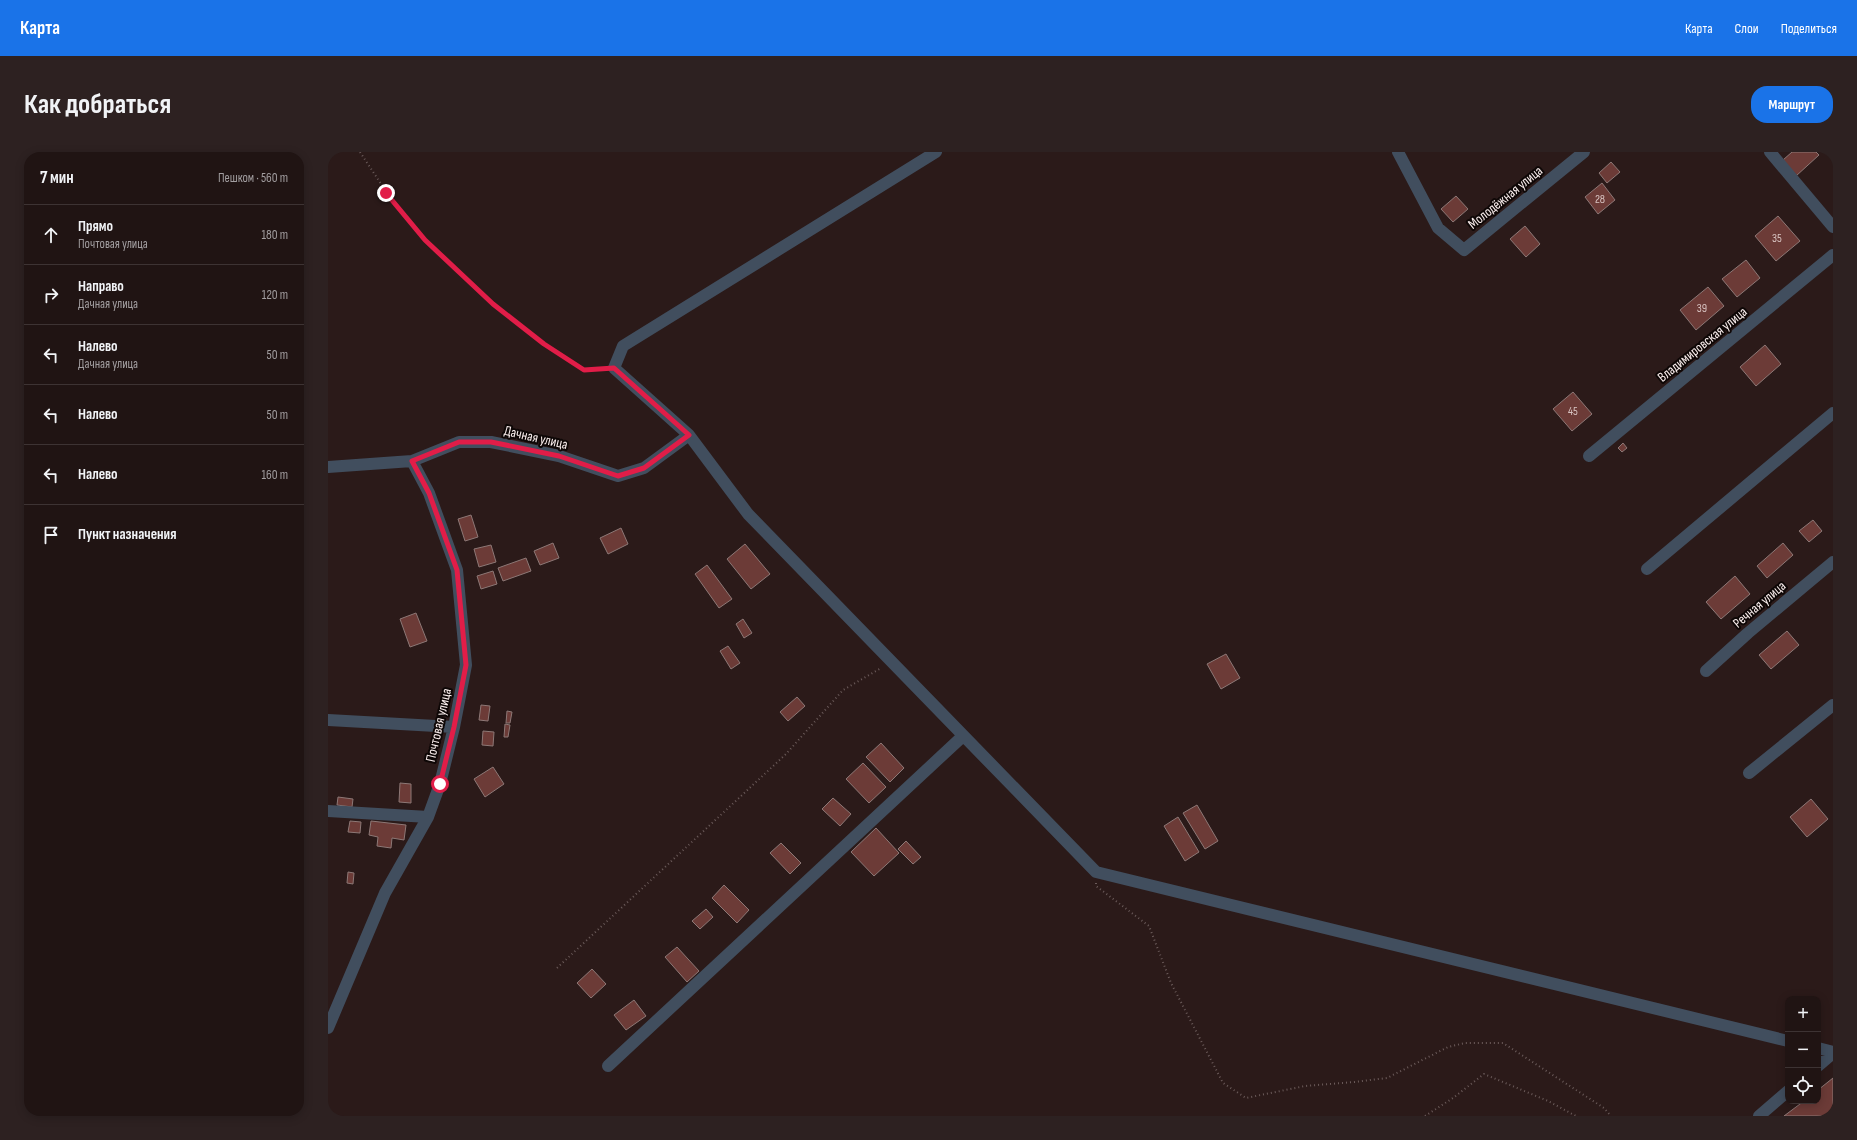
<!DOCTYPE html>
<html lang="ru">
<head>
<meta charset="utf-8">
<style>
	body { margin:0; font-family:"Sofia Sans Condensed",sans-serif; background:#2d2121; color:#f1f3f6 }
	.controls { position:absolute; right:12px; bottom:12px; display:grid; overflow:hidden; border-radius:8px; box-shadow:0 2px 10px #0003 }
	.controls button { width:36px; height:36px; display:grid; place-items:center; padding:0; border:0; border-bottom:1px solid #3d3333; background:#201413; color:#f1f3f6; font:20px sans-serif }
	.stop { position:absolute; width:12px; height:12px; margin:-9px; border:3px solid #e11d48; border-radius:50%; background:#fff }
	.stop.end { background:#e11d48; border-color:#fff; box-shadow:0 1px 4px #0008 }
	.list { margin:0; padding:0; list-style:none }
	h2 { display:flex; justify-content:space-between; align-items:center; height:52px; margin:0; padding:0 16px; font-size:17px }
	h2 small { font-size:13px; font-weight:400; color:#a29ea0 }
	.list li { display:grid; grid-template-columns:26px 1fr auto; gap:12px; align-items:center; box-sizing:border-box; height:60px; padding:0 16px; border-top:1px solid #3d3333 }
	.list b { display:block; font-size:15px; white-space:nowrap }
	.list p { margin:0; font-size:13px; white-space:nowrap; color:#a29ea0 }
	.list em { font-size:13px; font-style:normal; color:#a29ea0 }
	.icon { flex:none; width:22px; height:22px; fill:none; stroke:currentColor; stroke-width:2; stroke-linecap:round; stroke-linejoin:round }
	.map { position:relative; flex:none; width:1505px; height:964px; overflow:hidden; border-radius:16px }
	header { display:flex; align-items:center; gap:24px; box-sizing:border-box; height:56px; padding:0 20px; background:#1a73e8; color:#fff }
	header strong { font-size:19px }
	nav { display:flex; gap:22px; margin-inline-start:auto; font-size:14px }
	.intro { display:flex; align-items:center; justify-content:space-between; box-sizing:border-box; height:96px; padding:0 24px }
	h1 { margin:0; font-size:28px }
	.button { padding:10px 18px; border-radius:16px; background:#1a73e8; color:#fff; font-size:14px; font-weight:700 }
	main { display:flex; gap:24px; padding:0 24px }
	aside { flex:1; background:#201413; border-radius:16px; box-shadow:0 2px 10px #0003 }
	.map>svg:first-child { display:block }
</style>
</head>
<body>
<header>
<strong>Карта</strong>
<nav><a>Карта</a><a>Слои</a><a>Поделиться</a></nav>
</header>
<div class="intro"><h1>Как добраться</h1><a class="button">Маршрут</a></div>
<main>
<aside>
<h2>7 мин<small>Пешком · 560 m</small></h2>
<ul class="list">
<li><svg class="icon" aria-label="ahead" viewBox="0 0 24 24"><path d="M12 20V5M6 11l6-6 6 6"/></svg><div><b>Прямо</b><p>Почтовая улица</p></div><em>180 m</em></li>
<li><svg class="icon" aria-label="right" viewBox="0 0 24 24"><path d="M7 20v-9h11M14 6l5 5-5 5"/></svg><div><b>Направо</b><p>Дачная улица</p></div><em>120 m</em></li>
<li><svg class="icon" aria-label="left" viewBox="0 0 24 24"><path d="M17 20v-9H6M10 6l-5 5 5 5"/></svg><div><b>Налево</b><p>Дачная улица</p></div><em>50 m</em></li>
<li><svg class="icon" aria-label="left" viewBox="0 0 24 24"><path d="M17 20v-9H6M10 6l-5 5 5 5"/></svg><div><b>Налево</b></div><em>50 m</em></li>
<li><svg class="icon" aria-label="left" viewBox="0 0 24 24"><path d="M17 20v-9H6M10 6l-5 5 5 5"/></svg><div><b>Налево</b></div><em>160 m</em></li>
<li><svg class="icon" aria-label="arrive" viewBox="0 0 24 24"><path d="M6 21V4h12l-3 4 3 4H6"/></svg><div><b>Пункт назначения</b></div></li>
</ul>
</aside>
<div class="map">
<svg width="1505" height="964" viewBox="0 0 1505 964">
	<rect width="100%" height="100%" fill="#2b1a19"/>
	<path fill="#6c3b37" stroke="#8d7876" d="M 1464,0 L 1488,0 L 1491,3 L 1468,24 L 1455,8 Z
		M 1283,10 L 1292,20 L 1279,31 L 1271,21 Z
		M 1274,31 L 1287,48 L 1270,62 L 1257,45 Z
		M 1128,44 L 1140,57 L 1125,70 L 1113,57 Z
		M 1450,64 L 1472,89 L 1448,109 L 1427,84 Z
		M 1197,74 L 1212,92 L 1198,105 L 1182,87 Z
		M 1418,108 L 1432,126 L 1409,145 L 1394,127 Z
		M 1380,135 L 1396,154 L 1368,178 L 1352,158 Z
		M 1437,193 L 1453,212 L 1428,234 L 1412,215 Z
		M 1245,240 L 1264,262 L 1244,279 L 1225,257 Z
		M 1295,291 L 1299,296 L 1294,300 L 1290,296 Z
		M 143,363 L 150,385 L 137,389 L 130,367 Z
		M 1485,368 L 1494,379 L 1481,390 L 1471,379 Z
		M 293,376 L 300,392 L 280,402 L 272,386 Z
		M 225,391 L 231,406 L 212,413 L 206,399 Z
		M 1455,391 L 1465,403 L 1439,426 L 1429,414 Z
		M 417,392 L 442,422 L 423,437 L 399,407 Z
		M 163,393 L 168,410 L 151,415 L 146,397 Z
		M 198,406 L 203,419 L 175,429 L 170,416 Z
		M 379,413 L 404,447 L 391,456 L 367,422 Z
		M 165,419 L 169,432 L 153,437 L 149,424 Z
		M 1407,424 L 1422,442 L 1393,467 L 1378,450 Z
		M 88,461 L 99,489 L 82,495 L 72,467 Z
		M 415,467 L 424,481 L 416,486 L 408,472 Z
		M 1459,479 L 1471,493 L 1443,517 L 1431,503 Z
		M 400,494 L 412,511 L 403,517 L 392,499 Z
		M 898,502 L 912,526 L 893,537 L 879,512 Z
		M 469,545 L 477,554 L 460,569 L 452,560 Z
		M 153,553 L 162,554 L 160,569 L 151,568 Z
		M 179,559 L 184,560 L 182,571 L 178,571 Z
		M 177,572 L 182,573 L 180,585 L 176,585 Z
		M 155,579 L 166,580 L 165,594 L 154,593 Z
		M 553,591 L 576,616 L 562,630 L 538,605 Z
		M 535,611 L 558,635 L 541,651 L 518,627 Z
		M 165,615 L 176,632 L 157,645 L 146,627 Z
		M 72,631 L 83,632 L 83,651 L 71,650 Z
		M 10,645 L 25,647 L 24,655 L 9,653 Z
		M 505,646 L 523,662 L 512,674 L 494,657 Z
		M 1483,647 L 1500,667 L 1479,685 L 1462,665 Z
		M 869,653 L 890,689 L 877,697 L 855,661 Z
		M 850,665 L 871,700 L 857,709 L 836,674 Z
		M 22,669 L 33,670 L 32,681 L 20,680 Z
		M 43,669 L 78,673 L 76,688 L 64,686 L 63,696 L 49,694 L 50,685 L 41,683 Z
		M 548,676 L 571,701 L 546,724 L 523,700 Z
		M 578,689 L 593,705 L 585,712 L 570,697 Z
		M 453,691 L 473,711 L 462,722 L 442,701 Z
		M 20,720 L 26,721 L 25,732 L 19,731 Z
		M 396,733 L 421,758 L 409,771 L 384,746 Z
		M 378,757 L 385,765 L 372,777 L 364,769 Z
		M 349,795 L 371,819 L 359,830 L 337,805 Z
		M 264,817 L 278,832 L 263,846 L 249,831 Z
		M 306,848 L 318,864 L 298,878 L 286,863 Z
		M 1505,926 L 1505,958 L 1498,964 L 1456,964 L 1476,949 L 1490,949 L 1490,938 Z"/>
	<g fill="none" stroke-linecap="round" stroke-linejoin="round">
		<path stroke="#6b5b5a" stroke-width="2" stroke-dasharray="1 3" stroke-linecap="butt" d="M 32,0 L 59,41 L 97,88 L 165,151 L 216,192 L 256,218 L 275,217
			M 768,731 L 768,734 L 821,774 L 843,831 L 895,931 L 918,946 L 977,934 L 1026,930 L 1059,926 L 1120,895 L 1137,891 L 1175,891 L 1276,956 L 1283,964
			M 229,816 L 458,602 L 515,538 L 553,516
			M 1097,964 L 1125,946 L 1156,922 L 1220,949 L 1248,964"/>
		<path stroke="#414e5e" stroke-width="12" d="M 608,0 L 295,194 L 286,216 L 361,283 L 420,362 L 768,720 L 1460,889
			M 1070,0 L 1110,76 L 1136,98 L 1256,0
			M 1442,0 L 1505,75
			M 1261,304 L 1505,103
			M 0,315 L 84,309 L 131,290 L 163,290 L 231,304 L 290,324 L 316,316 L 361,283
			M 1319,417 L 1505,261
			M 1378,519 L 1420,481 L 1505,410
			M 0,568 L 126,575
			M 1421,621 L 1505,553
			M 0,659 L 100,665
			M 0,876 L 57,741 L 100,665 L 112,632 L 126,575 L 138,513 L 129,418 L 101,341 L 84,309
			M 1490,896 L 1505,900
			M 280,914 L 635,584
			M 1490,914 L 1505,901
			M 1431,964 L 1460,939"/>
	</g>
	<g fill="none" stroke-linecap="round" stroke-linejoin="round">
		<path stroke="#e11d48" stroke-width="5" d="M 58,41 L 97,88 L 165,152 L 216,192 L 256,218 L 286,216 L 361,283 L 316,316 L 290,324 L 231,304 L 163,290 L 131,290 L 84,309 L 101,341 L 129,418 L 138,513 L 126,575 L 112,632"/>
	</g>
	<g text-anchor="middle" stroke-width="4" stroke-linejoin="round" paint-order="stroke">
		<g font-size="12" fill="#d8c3c1">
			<text x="1272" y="51">28</text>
			<text x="1449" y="90">35</text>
			<text x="1374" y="160">39</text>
			<text x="1245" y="263">45</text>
		</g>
		<g font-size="14" fill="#fcf0ef" stroke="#0e0706">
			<text transform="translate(1177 45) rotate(-39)" y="5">Молодёжная улица</text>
			<text transform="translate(1374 192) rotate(-39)" y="5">Владимировская улица</text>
			<text transform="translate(208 285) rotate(13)" y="5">Дачная улица</text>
			<text transform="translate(1431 452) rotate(-40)" y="5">Речная улица</text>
			<text transform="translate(110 573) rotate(-77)" y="5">Почтовая улица</text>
		</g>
	</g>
</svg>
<div class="controls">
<button>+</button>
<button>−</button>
<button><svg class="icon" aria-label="locate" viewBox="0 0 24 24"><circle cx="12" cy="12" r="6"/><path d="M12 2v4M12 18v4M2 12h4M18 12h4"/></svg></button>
</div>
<div class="stop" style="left:112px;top:632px"></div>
<div class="stop end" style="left:58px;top:41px"></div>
</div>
</main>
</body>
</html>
